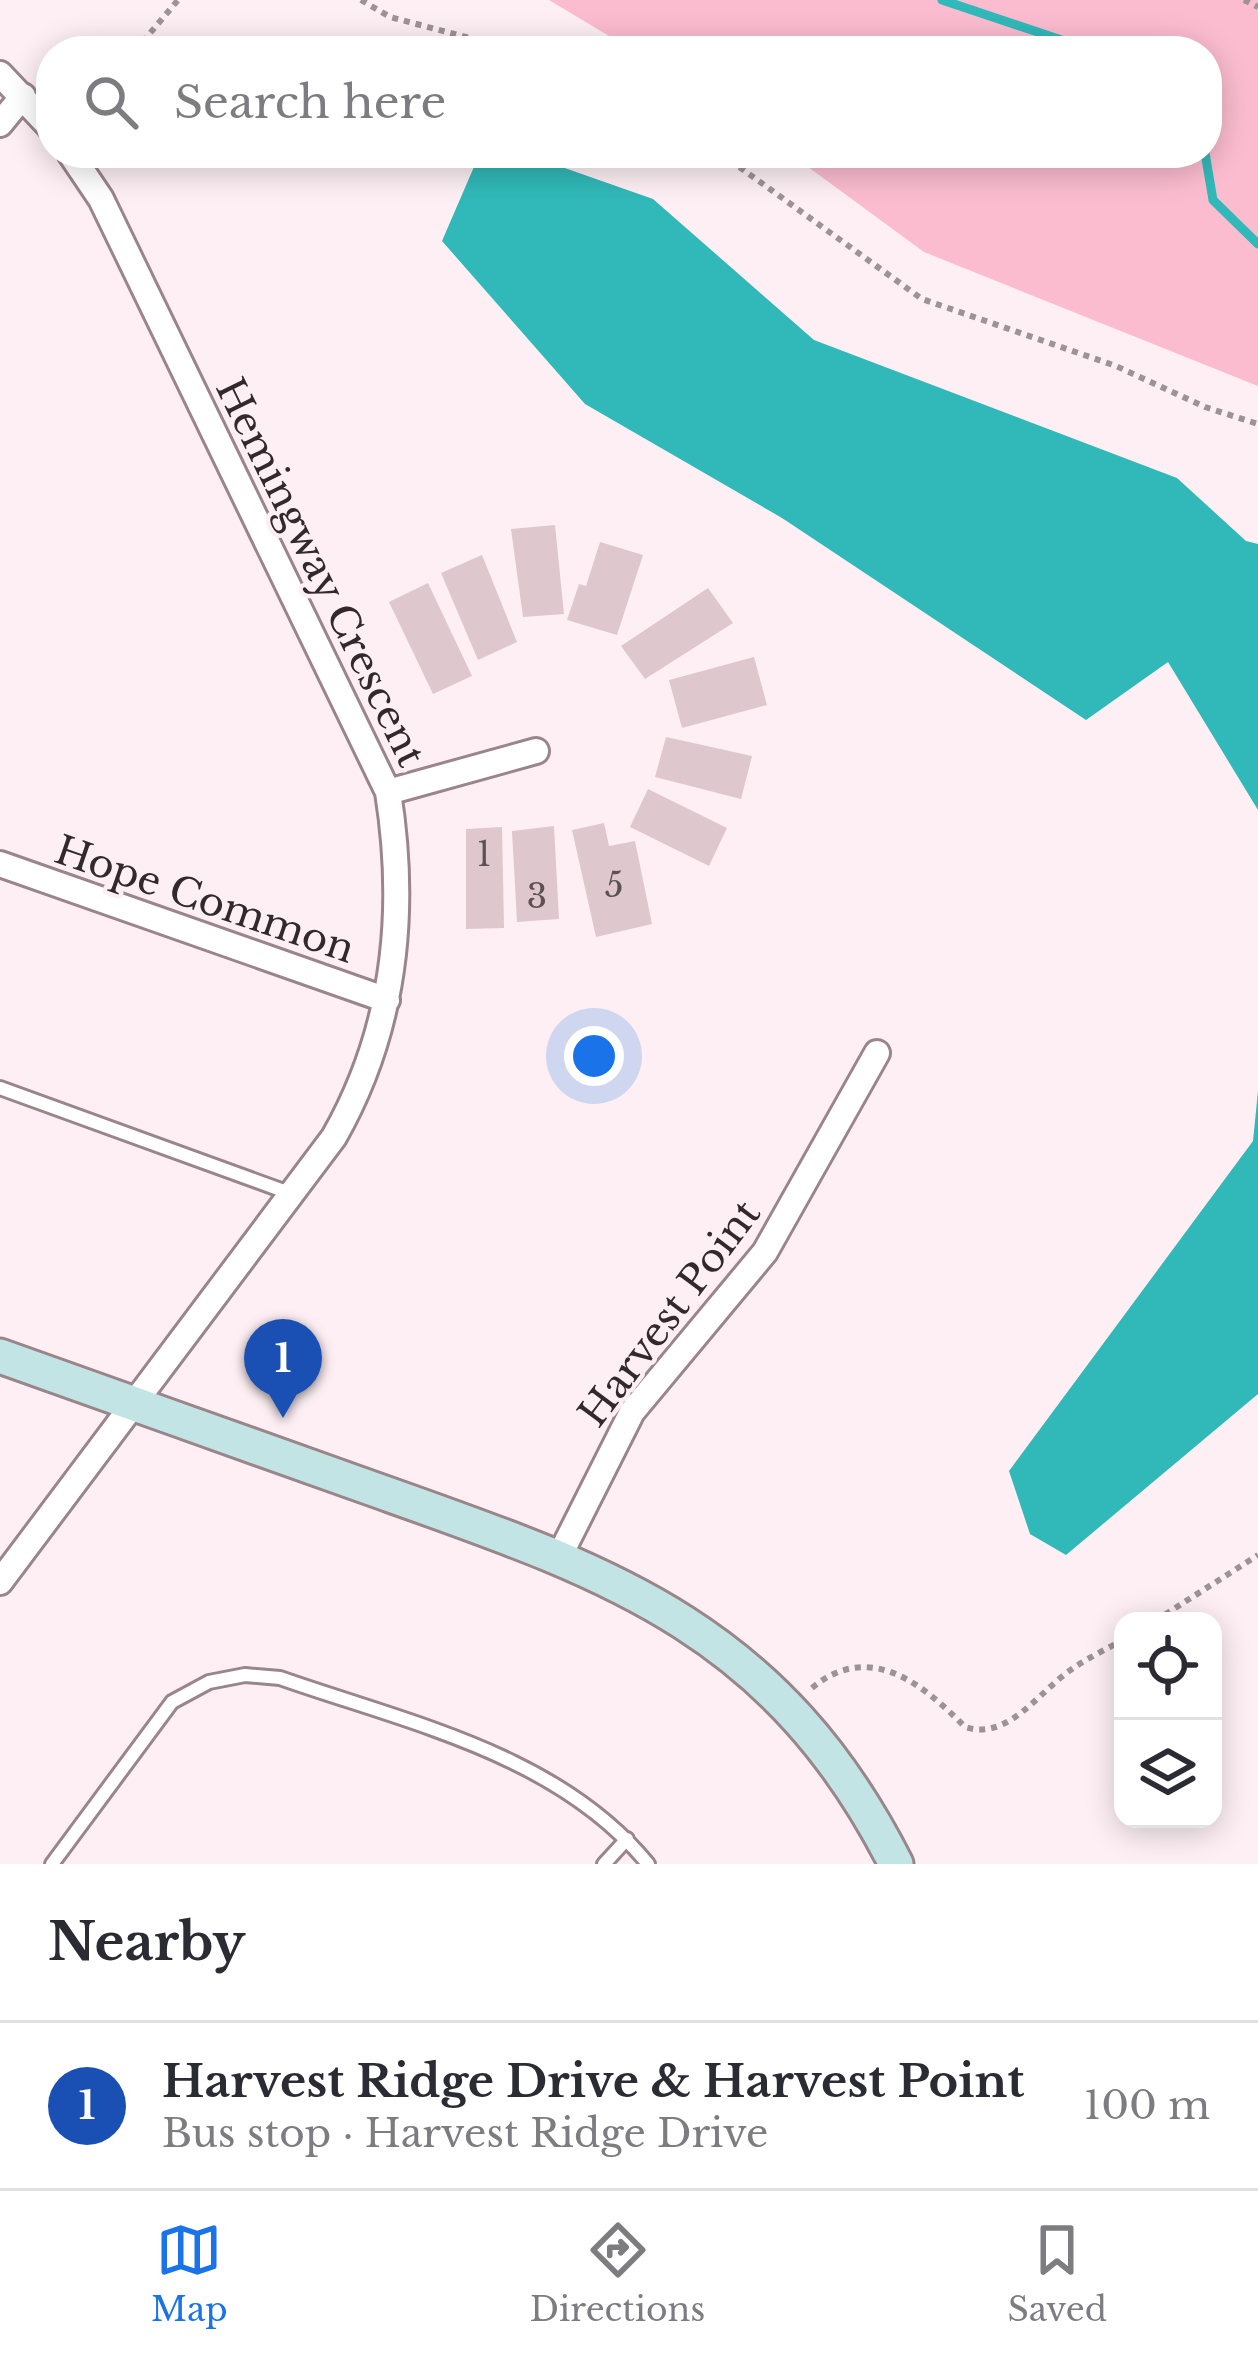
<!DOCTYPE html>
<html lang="en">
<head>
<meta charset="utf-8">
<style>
	body { margin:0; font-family:"Libre Baskerville",serif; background:#f2f2f3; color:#2b2b33 }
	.controls { position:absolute; right:36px; bottom:36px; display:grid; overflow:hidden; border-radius:24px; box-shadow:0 6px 30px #0003 }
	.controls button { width:108px; height:108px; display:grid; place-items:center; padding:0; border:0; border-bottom:3px solid #e1e1e2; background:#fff; color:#2b2b33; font:60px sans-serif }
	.you { position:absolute; left:594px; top:1056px; width:42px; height:42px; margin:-30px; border:9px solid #fff; border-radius:50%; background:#1a73e8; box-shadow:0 0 0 18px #1a73e833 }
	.badge { display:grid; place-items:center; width:78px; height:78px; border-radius:50%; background:#1a73e8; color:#fff; font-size:39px; font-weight:700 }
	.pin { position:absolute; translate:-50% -99px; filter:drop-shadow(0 3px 6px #0008) }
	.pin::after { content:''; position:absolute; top:63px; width:42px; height:36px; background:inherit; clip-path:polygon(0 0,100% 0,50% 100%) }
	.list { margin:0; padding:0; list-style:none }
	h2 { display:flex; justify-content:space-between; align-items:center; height:156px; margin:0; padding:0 48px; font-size:51px }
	h2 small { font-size:39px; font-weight:400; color:#7c7c81 }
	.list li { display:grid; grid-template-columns:78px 1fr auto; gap:36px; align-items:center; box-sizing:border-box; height:168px; padding:0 48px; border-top:3px solid #e1e1e2 }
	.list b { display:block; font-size:45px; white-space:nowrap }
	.list p { margin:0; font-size:39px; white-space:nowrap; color:#7c7c81 }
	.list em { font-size:39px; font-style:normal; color:#7c7c81 }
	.icon { flex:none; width:66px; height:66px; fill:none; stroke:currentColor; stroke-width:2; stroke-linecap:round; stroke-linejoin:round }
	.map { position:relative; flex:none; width:1258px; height:1864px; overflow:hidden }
	.search { position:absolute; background:#fff; box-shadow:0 6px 30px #0003; left:36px; right:36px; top:36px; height:132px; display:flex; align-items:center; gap:30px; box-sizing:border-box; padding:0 42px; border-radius:48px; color:#7c7c81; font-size:45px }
	.sheet { height:324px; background:#fff }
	nav { display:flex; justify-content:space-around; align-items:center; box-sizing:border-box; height:168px; border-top:3px solid #e1e1e2; background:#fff; font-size:33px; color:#7c7c81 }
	nav a { display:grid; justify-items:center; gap:6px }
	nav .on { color:#1a73e8 }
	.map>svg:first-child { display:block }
</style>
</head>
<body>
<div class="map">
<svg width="1258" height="1864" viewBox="0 0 1258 1864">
	<rect width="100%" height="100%" fill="#fdeff3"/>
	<path fill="#fbbccf" d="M 549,0 L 1258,0 L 1258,386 L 924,252 L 789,153 L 1207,153 L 1207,51 L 634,51 Z"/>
	<path fill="#31b8b8" d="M 480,153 L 522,153 L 653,199 L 814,340 L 1177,478 L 1246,541 L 1258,544 L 1258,810 L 1168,662 L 1086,720 L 782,518 L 585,404 L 442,241 Z
		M 1258,1091 L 1258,1394 L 1066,1555 L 1030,1534 L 1009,1471 L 1253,1141 Z"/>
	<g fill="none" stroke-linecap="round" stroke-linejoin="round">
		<path stroke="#31b8b8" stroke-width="9" d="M 942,0 L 1094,51
			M 1205,153 L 1213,200 L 1258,244"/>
	</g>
	<path fill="#dec8ce" d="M 555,525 L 564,614 L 523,617 L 511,529 Z
		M 600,542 L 643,555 L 617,635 L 567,620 L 579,584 L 586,586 Z
		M 482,555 L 517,642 L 478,660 L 441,573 Z
		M 428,583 L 472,676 L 433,694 L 389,602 Z
		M 708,588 L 733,623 L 645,679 L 621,646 Z
		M 754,657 L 767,705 L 682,728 L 669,680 Z
		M 666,737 L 752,756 L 741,799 L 655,777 Z
		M 648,789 L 727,828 L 709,866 L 630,827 Z
		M 604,823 L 609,846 L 635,841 L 652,924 L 596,937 L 572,830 Z
		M 554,826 L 559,919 L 517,922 L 512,831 Z
		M 502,827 L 504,928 L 466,929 L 466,829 Z"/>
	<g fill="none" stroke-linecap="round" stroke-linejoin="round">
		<g stroke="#99858a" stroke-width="18">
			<path id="lane" d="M 0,1088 L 292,1194
				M 52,1864 L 172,1702 L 209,1682 L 245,1675 L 280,1678 C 408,1723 558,1754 648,1864
				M 604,1864 L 627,1839"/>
		</g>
		<g stroke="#99858a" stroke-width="30">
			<path id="street" d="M 0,74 L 51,128
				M 0,124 L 23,96
				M 388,792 L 536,751
				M 0,864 L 387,1000
				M 559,1557 L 632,1412 L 765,1252 L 877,1053
				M 0,1582 L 334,1137 C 395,1030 407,912 388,792 L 101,199 L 70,153"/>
		</g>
		<g stroke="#99858a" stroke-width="39">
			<path id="secondary" d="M 0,1356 C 121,1399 241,1442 362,1485 C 601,1570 773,1622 896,1864"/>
		</g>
		<path stroke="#9d9295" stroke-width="6" stroke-dasharray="6 6" stroke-linecap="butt" d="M 361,0 L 390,17 L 519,51
			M 1244,0 L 1258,7
			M 135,51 L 178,0
			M 720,153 L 922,299 L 1116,366 L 1205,407 L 1258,424
			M 1155,1621 L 1258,1555
			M 812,1688 C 869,1640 923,1684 965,1727 C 1009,1741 1039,1691 1072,1669 C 1088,1658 1106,1649 1123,1640"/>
		<use href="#lane" stroke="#fff" stroke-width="12"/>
		<use href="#street" stroke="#fff" stroke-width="24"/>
		<use href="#secondary" stroke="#c2e4e4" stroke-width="33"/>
	</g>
	<g text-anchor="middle" stroke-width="9" stroke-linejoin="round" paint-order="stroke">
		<g font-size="33" fill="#5c5154">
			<text x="484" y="866">1</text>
			<text x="614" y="897">5</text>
			<text x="537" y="908">3</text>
		</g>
		<g font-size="39" fill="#31292b" stroke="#fdeff3">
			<text transform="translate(321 572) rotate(64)" y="14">Hemingway Crescent</text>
			<text transform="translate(205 899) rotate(19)" y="14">Hope Common</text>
			<text transform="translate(669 1313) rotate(-53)" y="14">Harvest Point</text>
		</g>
	</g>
</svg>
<div class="controls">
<button><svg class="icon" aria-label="locate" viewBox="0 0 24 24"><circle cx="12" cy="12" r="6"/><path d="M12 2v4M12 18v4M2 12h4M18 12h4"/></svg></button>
<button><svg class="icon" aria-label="layers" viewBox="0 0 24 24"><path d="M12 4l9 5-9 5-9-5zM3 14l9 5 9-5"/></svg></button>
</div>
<div class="you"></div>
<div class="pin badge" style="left:283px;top:1418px;background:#1a4fb4">1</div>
<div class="search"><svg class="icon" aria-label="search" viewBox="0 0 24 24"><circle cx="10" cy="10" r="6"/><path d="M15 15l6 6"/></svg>Search here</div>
</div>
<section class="sheet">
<h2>Nearby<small></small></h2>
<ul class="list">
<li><span class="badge" style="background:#1a4fb4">1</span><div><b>Harvest Ridge Drive &amp; Harvest Point</b><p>Bus stop · Harvest Ridge Drive</p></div><em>100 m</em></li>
</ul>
</section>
<nav>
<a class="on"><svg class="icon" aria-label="map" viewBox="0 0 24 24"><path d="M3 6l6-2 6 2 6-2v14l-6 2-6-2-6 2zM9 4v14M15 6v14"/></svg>Map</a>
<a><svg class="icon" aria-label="directions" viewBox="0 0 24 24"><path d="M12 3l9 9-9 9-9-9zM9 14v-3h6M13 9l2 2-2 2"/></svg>Directions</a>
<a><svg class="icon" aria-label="saved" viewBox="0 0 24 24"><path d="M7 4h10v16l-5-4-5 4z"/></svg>Saved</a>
</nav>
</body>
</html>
